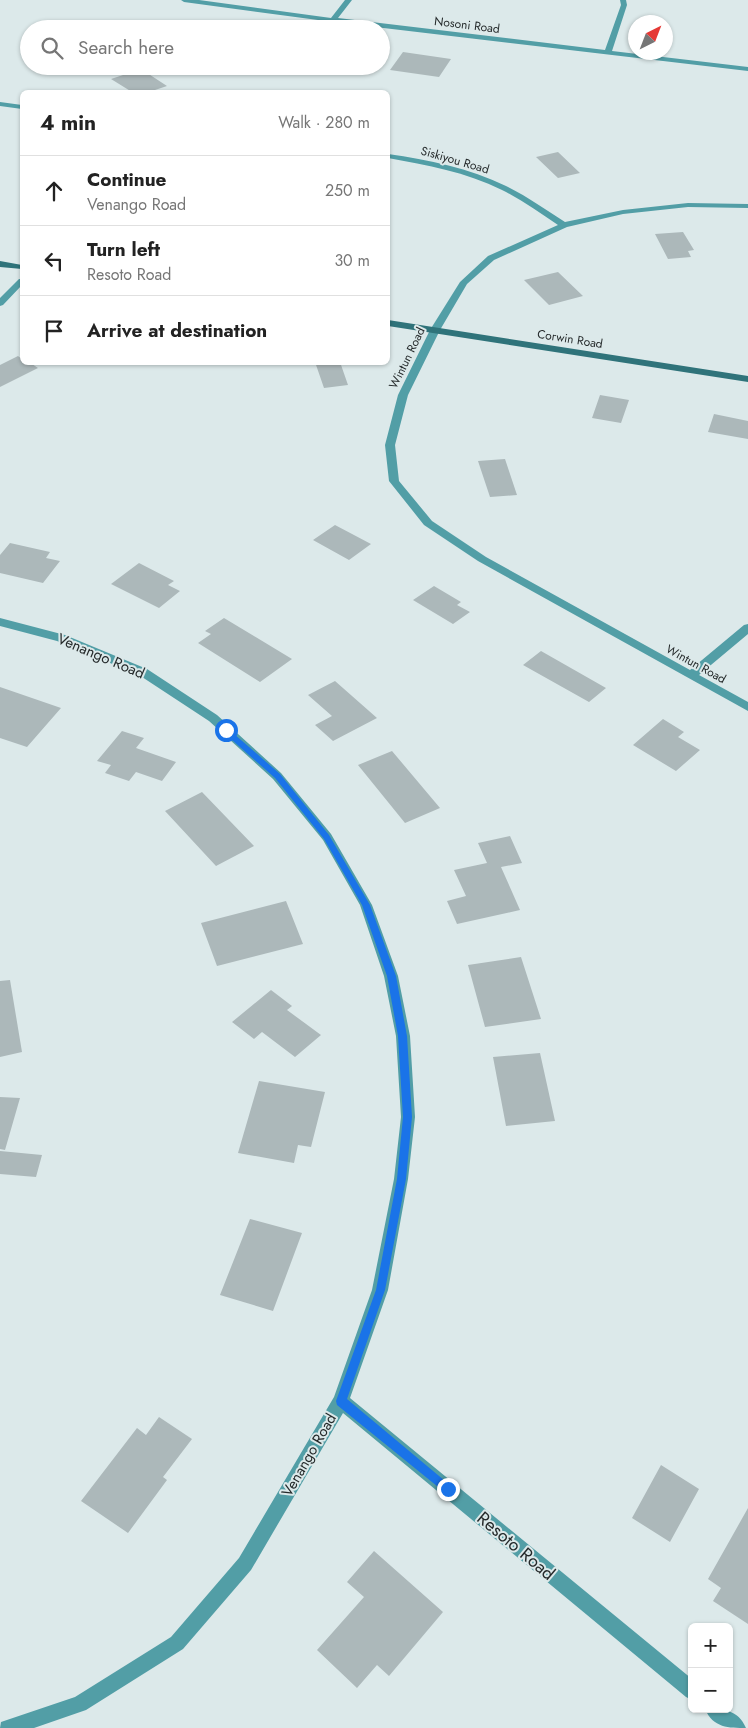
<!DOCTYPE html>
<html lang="en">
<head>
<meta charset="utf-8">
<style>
	body { margin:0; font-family:Jost,sans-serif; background:#f6f6f6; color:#222 }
	.controls { position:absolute; right:15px; bottom:15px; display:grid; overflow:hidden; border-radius:8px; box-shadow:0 1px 4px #0004 }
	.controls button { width:45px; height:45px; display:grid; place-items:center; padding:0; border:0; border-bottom:1px solid #e0e0e0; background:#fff; color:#222; font:25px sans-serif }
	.compass { position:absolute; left:628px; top:15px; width:45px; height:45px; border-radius:50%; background:#fff; box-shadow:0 1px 4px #0004; rotate:42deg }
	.stop { position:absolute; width:15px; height:15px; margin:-11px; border:4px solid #1a73e8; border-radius:50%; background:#fff }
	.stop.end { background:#1a73e8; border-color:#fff; box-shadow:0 1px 5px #0008 }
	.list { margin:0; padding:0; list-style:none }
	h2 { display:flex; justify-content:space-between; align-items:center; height:65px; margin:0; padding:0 20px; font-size:21px }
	h2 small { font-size:16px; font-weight:400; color:#767676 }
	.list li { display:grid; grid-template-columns:32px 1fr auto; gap:15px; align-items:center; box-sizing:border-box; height:70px; padding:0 20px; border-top:1px solid #e0e0e0 }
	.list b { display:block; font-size:19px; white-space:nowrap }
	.list p { margin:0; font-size:16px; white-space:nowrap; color:#767676 }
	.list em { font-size:16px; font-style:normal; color:#767676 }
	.icon { flex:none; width:28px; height:28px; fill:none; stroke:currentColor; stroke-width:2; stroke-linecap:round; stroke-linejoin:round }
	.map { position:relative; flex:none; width:748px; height:1728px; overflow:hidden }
	.search { position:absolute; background:#fff; box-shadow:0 1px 4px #0004; left:20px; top:20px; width:370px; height:55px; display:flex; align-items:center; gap:12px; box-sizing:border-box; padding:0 18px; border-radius:28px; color:#767676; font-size:19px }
	.panel { position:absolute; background:#fff; box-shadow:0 1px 4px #0004; left:20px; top:90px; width:370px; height:275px; border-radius:8px }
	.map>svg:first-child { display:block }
</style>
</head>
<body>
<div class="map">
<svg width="748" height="1728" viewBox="0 0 748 1728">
	<rect width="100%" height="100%" fill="#dce9ea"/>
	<path fill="#acb8ba" d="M 403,52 L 451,59 L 439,77 L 390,70 Z
		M 141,69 L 167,86 L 149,92 L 132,92 L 111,79 Z
		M 558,152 L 580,173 L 558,178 L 536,157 Z
		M 683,232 L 694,250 L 688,251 L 691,257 L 668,259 L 655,234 Z
		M 558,272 L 583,296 L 549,305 L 524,280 Z
		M 18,356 L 22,359 L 22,362 L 29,362 L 38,368 L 0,387 L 0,365 Z
		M 315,362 L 340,362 L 348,385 L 324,388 Z
		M 600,395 L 629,400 L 621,423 L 592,418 Z
		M 714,414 L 748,421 L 748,439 L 708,432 Z
		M 505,459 L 517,495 L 490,497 L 478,461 Z
		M 335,525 L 371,544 L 349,560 L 313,540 Z
		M 10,543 L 50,552 L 46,558 L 60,561 L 43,583 L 0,573 L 0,555 Z
		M 139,563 L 174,581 L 168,585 L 180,591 L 159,608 L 111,584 Z
		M 434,586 L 461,602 L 457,605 L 470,612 L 453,624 L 413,600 Z
		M 224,618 L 292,659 L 260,682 L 198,643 L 211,634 L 205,631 Z
		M 541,651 L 606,688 L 589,702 L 523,665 Z
		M 335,681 L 377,718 L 333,741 L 315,725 L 332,716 L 308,695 Z
		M 0,687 L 61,708 L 27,747 L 0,738 Z
		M 663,719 L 684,732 L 678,737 L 700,750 L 676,771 L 633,745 Z
		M 122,731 L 144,738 L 136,748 L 176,762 L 162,781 L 136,772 L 129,781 L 105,773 L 111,765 L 97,761 Z
		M 392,751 L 440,808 L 405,823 L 358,765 Z
		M 202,792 L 254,846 L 216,866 L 165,811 Z
		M 510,836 L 522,863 L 501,867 L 520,910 L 457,924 L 447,901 L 466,896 L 454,870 L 487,863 L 478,843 Z
		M 286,901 L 303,944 L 217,966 L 201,923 Z
		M 521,957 L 541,1019 L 485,1027 L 468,965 Z
		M 10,980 L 22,1052 L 0,1057 L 0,981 Z
		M 271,990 L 292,1006 L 287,1010 L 321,1035 L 295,1057 L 262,1032 L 254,1039 L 232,1022 Z
		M 540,1053 L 555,1121 L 506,1126 L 493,1057 Z
		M 259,1081 L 325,1092 L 311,1147 L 298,1145 L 294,1163 L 238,1153 Z
		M 0,1097 L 20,1098 L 5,1150 L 0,1149 Z
		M 0,1151 L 42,1155 L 36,1177 L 0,1174 Z
		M 250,1219 L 302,1233 L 273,1311 L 220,1295 Z
		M 159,1417 L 192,1439 L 163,1477 L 167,1480 L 128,1533 L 81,1501 L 137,1428 L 146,1435 Z
		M 661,1465 L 699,1489 L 670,1542 L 632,1518 Z
		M 748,1508 L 748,1624 L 713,1601 L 721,1588 L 708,1579 Z
		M 374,1551 L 443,1612 L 389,1676 L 377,1665 L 357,1688 L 317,1650 L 364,1597 L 347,1582 Z"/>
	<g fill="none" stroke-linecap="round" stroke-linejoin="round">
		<path fill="#529ea6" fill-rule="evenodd" d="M 181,0 L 199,0 L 331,18 L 345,0 L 352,0 L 338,18 L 605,50 L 621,5 L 620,0 L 626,0 L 627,5 L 612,51 L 748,67 L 748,71 L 333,22 L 184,2 Z
			M 0,102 L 22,105 L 22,109 L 0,106 Z
			M 388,154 C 429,160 469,168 506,186 C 527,196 546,210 565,222 L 623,210 L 688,203 L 748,204 L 748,208 L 688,207 L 623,214 L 567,227 L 494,260 L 467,284 L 440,330 L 408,395 L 395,445 L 399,481 L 432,521 L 486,557 L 690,670 L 744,625 L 748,624 L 748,634 L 699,675 L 748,702 L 748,711 L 478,561 L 424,525 L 389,481 L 385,445 L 398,395 L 430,330 L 460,282 L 488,256 L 558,225 C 540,213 522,200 502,190 C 466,172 427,165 388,158 Z
			M 19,279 L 22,279 L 22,285 L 3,305 L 0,306 L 0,298 Z
			M 0,618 L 65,635 L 147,669 L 217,715 L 281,773 L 331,834 L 372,905 L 398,976 L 410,1036 L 415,1117 L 408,1179 L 388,1290 L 350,1398 L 692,1679 L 692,1700 L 686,1697 L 343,1413 L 251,1570 L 183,1649 L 86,1710 L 34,1728 L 0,1728 L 1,1722 L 75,1697 L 171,1637 L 239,1558 L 334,1397 L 372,1290 L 394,1179 L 401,1117 L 396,1036 L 384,976 L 360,905 L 323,840 L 273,779 L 209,721 L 139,675 L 57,641 L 0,626 Z
			M 705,1709 C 723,1709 738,1709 746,1728 C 729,1728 713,1728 705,1709 Z"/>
		<path fill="#2f737a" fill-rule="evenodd" d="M 0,261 L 22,265 L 22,269 L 0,267 Z
			M 388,320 L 748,376 L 748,382 L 388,326 Z"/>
	</g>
	<path fill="#1a73e8" d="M 226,727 L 280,774 L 329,835 L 370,905 L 396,976 L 407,1036 L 412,1117 L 406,1179 L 385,1290 L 347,1399 L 451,1486 L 453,1489 L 451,1493 L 448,1495 L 337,1405 L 336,1401 L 376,1290 L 397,1179 L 403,1117 L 398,1036 L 387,976 L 362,905 L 324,839 L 275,778 L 223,732 L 223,728 Z"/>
	<g text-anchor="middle" stroke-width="4" stroke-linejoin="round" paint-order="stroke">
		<g font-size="12" fill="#252a2b" stroke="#dce9ea">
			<text transform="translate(467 25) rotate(7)" y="4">Nosoni Road</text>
			<text transform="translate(455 160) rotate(16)" y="4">Siskiyou Road</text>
			<text transform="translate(570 339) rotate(9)" y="4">Corwin Road</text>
			<text transform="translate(407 358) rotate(-64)" y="4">Wintun Road</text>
			<text transform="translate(696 664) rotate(29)" y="4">Wintun Road</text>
		</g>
		<g font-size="15" fill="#252a2b" stroke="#dce9ea">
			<text transform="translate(101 656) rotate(23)" y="5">Venango Road</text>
			<text transform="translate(309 1455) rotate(-60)" y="5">Venango Road</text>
		</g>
		<g font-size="18" fill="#252a2b" stroke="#dce9ea">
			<text transform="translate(516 1546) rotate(40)" y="6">Resoto Road</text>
		</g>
	</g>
</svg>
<div class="controls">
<button>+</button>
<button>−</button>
</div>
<svg class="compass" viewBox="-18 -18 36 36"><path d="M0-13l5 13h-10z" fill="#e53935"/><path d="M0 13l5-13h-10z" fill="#767676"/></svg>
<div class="stop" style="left:226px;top:730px"></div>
<div class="stop end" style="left:448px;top:1489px"></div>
<div class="search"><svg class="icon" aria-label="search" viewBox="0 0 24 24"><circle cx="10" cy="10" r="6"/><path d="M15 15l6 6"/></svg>Search here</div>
<section class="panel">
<h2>4 min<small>Walk · 280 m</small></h2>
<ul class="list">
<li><svg class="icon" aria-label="ahead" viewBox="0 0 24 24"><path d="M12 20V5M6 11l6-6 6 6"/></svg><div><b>Continue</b><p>Venango Road</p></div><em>250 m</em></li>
<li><svg class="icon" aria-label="left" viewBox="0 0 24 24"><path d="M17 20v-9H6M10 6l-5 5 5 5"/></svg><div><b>Turn left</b><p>Resoto Road</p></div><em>30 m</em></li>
<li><svg class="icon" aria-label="arrive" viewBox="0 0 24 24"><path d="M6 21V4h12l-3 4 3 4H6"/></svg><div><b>Arrive at destination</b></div></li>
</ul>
</section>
</div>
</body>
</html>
